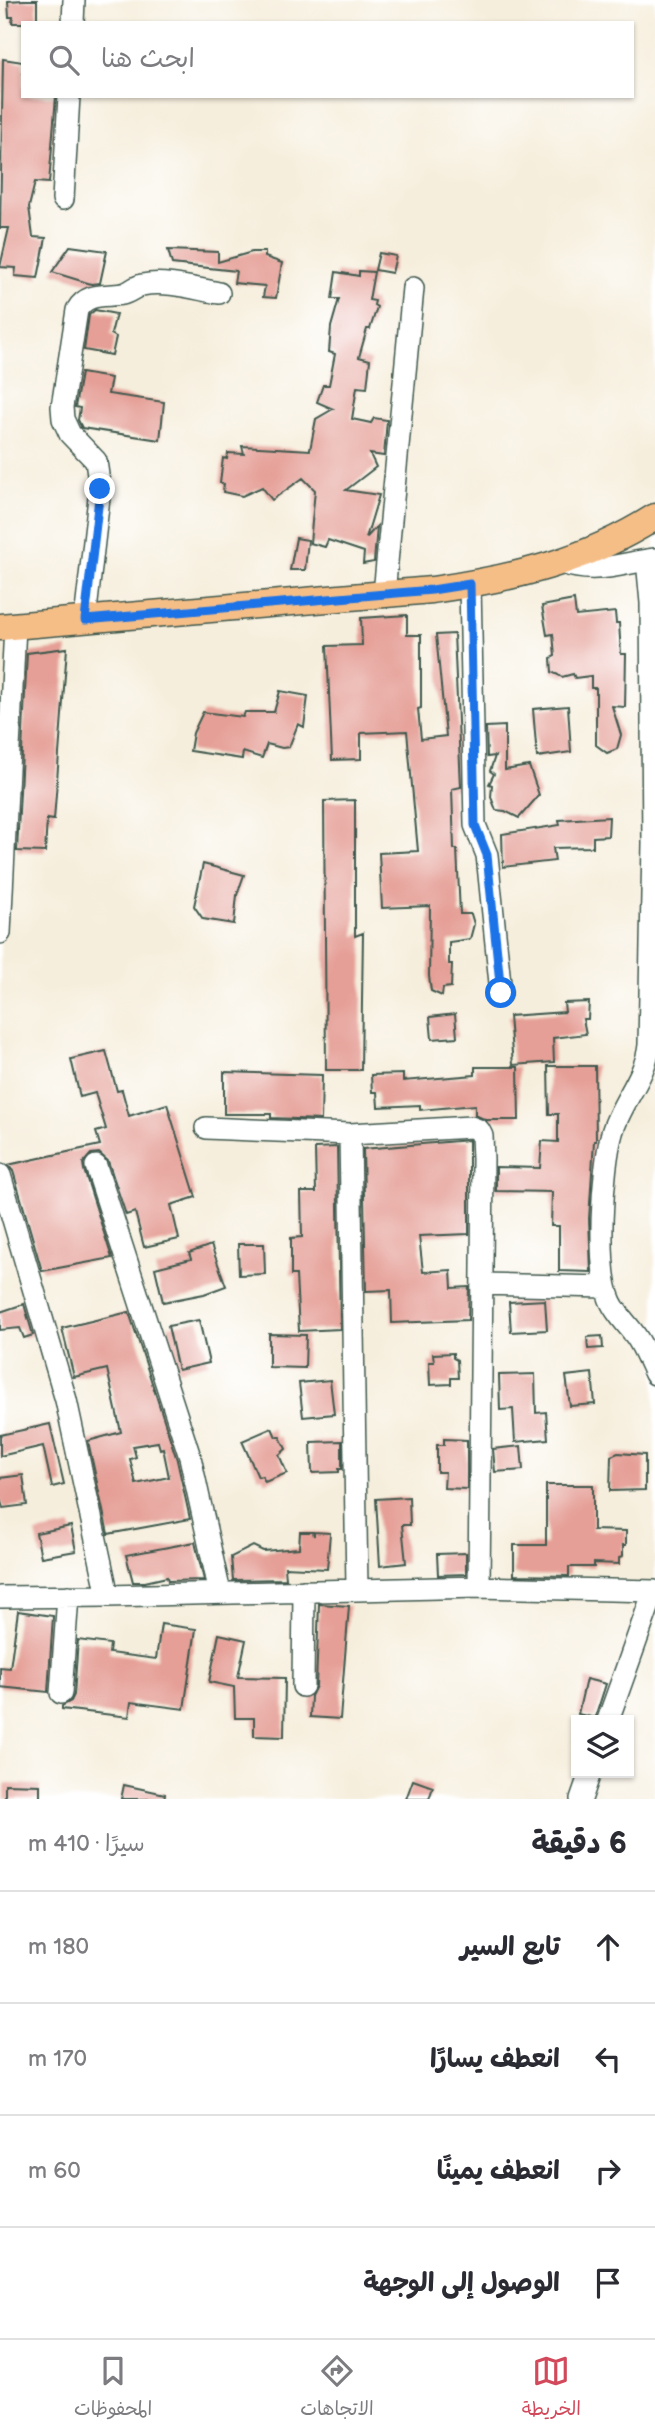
<!DOCTYPE html>
<html lang="ar">
<head>
<meta charset="utf-8">
<style>
	body { margin:0; font-family:"Balsamiq Sans","Playpen Sans Arabic",sans-serif; background:#f2f2f3; color:#2b2b33; direction:rtl }
	.controls { position:absolute; right:21px; bottom:21px; display:grid; overflow:hidden; border-radius:0px; box-shadow:0 2px 5px #0004 }
	.controls button { width:63px; height:63px; display:grid; place-items:center; padding:0; border:0; border-bottom:2px solid #e1e1e2; background:#fff; color:#2b2b33; font:35px sans-serif }
	.stop { position:absolute; width:21px; height:21px; margin:-16px; border:5px solid #1a73e8; border-radius:50%; background:#fff }
	.stop.end { background:#1a73e8; border-color:#fff; box-shadow:0 2px 7px #0008 }
	.list { margin:0; padding:0; list-style:none }
	h2 { display:flex; justify-content:space-between; align-items:center; height:91px; margin:0; padding:0 28px; font-size:30px }
	h2 small { font-size:23px; font-weight:400; color:#7c7c81 }
	.list li { display:grid; grid-template-columns:46px 1fr auto; gap:21px; align-items:center; box-sizing:border-box; height:112px; padding:0 28px; border-top:2px solid #e1e1e2 }
	.list b { display:block; font-size:26px; white-space:nowrap }
	.list em { font-size:23px; font-style:normal; color:#7c7c81 }
	.icon { flex:none; width:38px; height:38px; fill:none; stroke:currentColor; stroke-width:2; stroke-linecap:round; stroke-linejoin:round }
	.map { position:relative; flex:none; width:655px; height:1799px; overflow:hidden; direction:ltr }
	.search { position:absolute; background:#fff; box-shadow:0 2px 5px #0004; left:21px; right:21px; top:21px; height:77px; display:flex; align-items:center; gap:18px; box-sizing:border-box; padding:0 24px; border-radius:0px; color:#7c7c81; font-size:26px }
	.sheet { height:539px; background:#fff }
	nav { display:flex; justify-content:space-around; align-items:center; box-sizing:border-box; height:98px; border-top:2px solid #e1e1e2; background:#fff; font-size:19px; color:#7c7c81 }
	nav a { display:grid; justify-items:center; gap:4px }
	nav .on { color:#d1495b }
	.map>svg:first-child { display:block }
</style>
</head>
<body>
<div class="map">
<svg width="655" height="1799" viewBox="0 0 655 1799">
	<rect width="100%" height="100%" fill="#fff"/>
	<filter id="ink" filterUnits="userSpaceOnUse"><feTurbulence type="fractalNoise" baseFrequency=".0143" numOctaves="2"/><feDisplacementMap in="SourceGraphic" scale="14" xChannelSelector="R" yChannelSelector="G"/><feConvolveMatrix kernelMatrix="1 2 1 2 8 2 1 2 1" color-interpolation-filters="sRGB"/></filter>
	<filter id="wash" filterUnits="userSpaceOnUse"><feTurbulence type="fractalNoise" baseFrequency=".00686" numOctaves="4" result="noise"/><feDisplacementMap in="SourceGraphic" scale="28" xChannelSelector="R" yChannelSelector="G"/><feGaussianBlur stdDeviation="1.57" result="paint"/><feColorMatrix in="noise" values="0 0 0 0 0 0 0 0 0 0 0 0 0 0 0 0 0 1.4 0 .05"/><feComposite in="paint" operator="in"/></filter>
	<g filter="url(#wash)">
		<rect width="100%" height="100%" fill="#f6eedc"/>
		<g id="blocks">
			<path fill="#e59f96" fill-rule="evenodd" d="M 24,0 L 37,0 L 37,23 L 12,23 L 13,17 L 9,17 L 8,1 Z
				M 3,59 L 23,62 L 23,96 L 56,96 L 49,183 L 35,182 L 29,207 L 33,237 L 46,238 L 38,278 L 15,276 L 16,268 L 0,267 L 9,228 L 0,228 Z
				M 70,246 L 107,251 L 100,283 L 91,284 L 52,272 Z
				M 168,250 L 218,252 L 218,262 L 252,252 L 265,252 L 265,257 L 282,263 L 276,298 L 263,297 L 265,286 L 234,283 L 236,271 L 172,264 Z
				M 379,253 L 396,256 L 392,273 L 375,270 Z
				M 359,271 L 374,272 L 369,300 L 375,301 L 374,305 L 377,307 L 370,329 L 367,329 L 359,357 L 370,360 L 367,388 L 357,387 L 352,419 L 371,423 L 374,418 L 387,420 L 384,456 L 370,454 L 376,467 L 346,490 L 379,495 L 366,538 L 377,526 L 374,562 L 363,564 L 364,552 L 328,540 L 325,547 L 310,543 L 315,490 L 303,478 L 272,500 L 262,487 L 242,496 L 223,492 L 224,484 L 220,483 L 223,458 L 227,459 L 228,453 L 244,454 L 242,446 L 310,450 L 316,419 L 333,409 L 317,402 L 323,385 L 329,385 L 335,354 L 329,352 L 331,327 L 339,299 L 332,299 L 336,272 L 359,276 Z
				M 95,310 L 116,314 L 111,334 L 116,337 L 112,355 L 84,350 L 89,315 Z
				M 81,373 L 111,378 L 108,394 L 164,402 L 160,440 L 82,428 L 78,420 L 80,408 L 75,407 Z
				M 296,538 L 308,540 L 305,570 L 290,570 Z
				M 574,600 L 576,616 L 615,612 L 616,623 L 619,623 L 621,654 L 626,654 L 625,707 L 612,706 L 621,735 L 617,749 L 607,753 L 596,745 L 596,688 L 591,688 L 591,676 L 575,678 L 573,674 L 562,677 L 552,672 L 551,658 L 555,656 L 553,634 L 547,635 L 542,606 Z
				M 407,615 L 407,635 L 421,635 L 421,708 L 418,709 L 421,739 L 446,736 L 436,635 L 454,634 L 461,787 L 452,789 L 454,849 L 457,849 L 460,914 L 471,914 L 474,924 L 470,939 L 449,942 L 449,964 L 452,964 L 451,987 L 443,988 L 442,996 L 431,991 L 429,976 L 430,906 L 382,908 L 379,853 L 418,851 L 407,731 L 361,733 L 361,759 L 332,760 L 327,646 L 362,645 L 361,618 Z
				M 67,648 L 54,820 L 47,819 L 45,852 L 17,851 L 27,653 Z
				M 280,691 L 308,696 L 304,727 L 298,724 L 289,747 L 282,748 L 267,744 L 262,758 L 243,752 L 242,759 L 190,751 L 193,733 L 203,712 L 243,717 L 245,712 L 274,712 Z
				M 568,706 L 571,752 L 537,757 L 533,709 Z
				M 505,726 L 505,770 L 529,766 L 539,795 L 519,818 L 505,811 L 496,810 L 491,797 L 492,785 L 489,784 L 494,774 L 490,771 L 495,756 L 487,757 L 486,727 Z
				M 355,800 L 355,936 L 363,933 L 361,1070 L 326,1070 L 324,801 Z
				M 609,817 L 608,836 L 593,837 L 593,847 L 553,848 L 555,861 L 503,867 L 502,834 L 560,825 L 559,820 Z
				M 203,864 L 244,875 L 237,895 L 234,924 L 203,919 L 194,906 Z
				M 589,1002 L 588,1019 L 583,1019 L 586,1034 L 553,1038 L 554,1062 L 513,1065 L 509,1016 L 565,1012 L 564,1003 Z
				M 455,1014 L 457,1037 L 432,1039 L 430,1017 Z
				M 106,1051 L 117,1091 L 122,1090 L 129,1116 L 167,1104 L 196,1197 L 171,1205 L 179,1239 L 144,1247 L 135,1212 L 126,1215 L 108,1161 L 99,1153 L 91,1154 L 83,1163 L 84,1170 L 112,1258 L 42,1271 L 13,1171 L 8,1165 L 100,1145 L 96,1132 L 106,1129 L 95,1093 L 80,1097 L 71,1059 Z
				M 548,1066 L 595,1066 L 596,1141 L 594,1141 L 589,1219 L 591,1272 L 559,1271 L 559,1226 L 551,1226 L 552,1192 L 496,1191 L 496,1167 L 540,1168 L 542,1141 L 558,1142 L 558,1114 L 549,1114 Z
				M 475,1067 L 518,1067 L 519,1120 L 486,1120 L 475,1115 L 475,1105 L 420,1110 L 420,1105 L 378,1107 L 377,1092 L 372,1092 L 371,1075 L 403,1074 L 403,1081 L 475,1075 Z
				M 224,1072 L 322,1075 L 321,1120 L 271,1118 L 271,1114 L 224,1114 Z
				M 469,1140 L 469,1234 L 419,1236 L 423,1272 L 451,1270 L 452,1288 L 469,1287 L 468,1320 L 392,1323 L 391,1290 L 366,1291 L 363,1149 Z
				M 337,1147 L 340,1329 L 299,1331 L 296,1275 L 291,1275 L 291,1238 L 302,1237 L 301,1192 L 316,1192 L 315,1148 Z
				M 238,1244 L 264,1244 L 265,1274 L 239,1275 Z
				M 211,1245 L 226,1286 L 204,1294 L 163,1302 L 155,1268 L 191,1259 L 189,1253 Z
				M 545,1300 L 547,1330 L 511,1332 L 509,1302 Z
				M 24,1304 L 33,1335 L 24,1338 L 20,1328 L 0,1330 L 0,1312 Z
				M 129,1312 L 177,1460 L 190,1519 L 108,1534 L 88,1441 L 121,1432 L 107,1369 L 74,1377 L 62,1328 ZM 158,1442 L 160,1449 L 163,1448 L 169,1477 L 136,1484 L 130,1459 L 136,1457 L 133,1446 Z
				M 199,1320 L 209,1363 L 178,1370 L 168,1326 Z
				M 269,1334 L 306,1335 L 305,1368 L 269,1367 Z
				M 602,1336 L 603,1348 L 588,1349 L 587,1337 Z
				M 453,1353 L 453,1358 L 457,1360 L 458,1378 L 451,1378 L 451,1384 L 430,1385 L 429,1362 L 434,1362 L 433,1354 Z
				M 592,1373 L 595,1404 L 570,1406 L 566,1376 Z
				M 535,1374 L 536,1413 L 546,1412 L 548,1439 L 515,1442 L 513,1409 L 500,1410 L 499,1375 Z
				M 330,1380 L 334,1414 L 303,1417 L 299,1383 Z
				M 50,1424 L 64,1484 L 52,1487 L 43,1446 L 0,1456 L 0,1435 Z
				M 272,1428 L 276,1437 L 280,1437 L 286,1449 L 279,1455 L 287,1473 L 265,1482 L 262,1476 L 258,1477 L 242,1441 Z
				M 444,1439 L 467,1440 L 467,1489 L 444,1488 L 445,1472 L 437,1472 L 437,1445 L 444,1445 Z
				M 342,1441 L 342,1469 L 339,1469 L 339,1472 L 312,1473 L 311,1442 Z
				M 521,1446 L 523,1470 L 495,1472 L 493,1449 Z
				M 618,1453 L 645,1455 L 645,1490 L 610,1491 L 611,1456 Z
				M 23,1475 L 27,1505 L 3,1508 L 0,1499 L 0,1478 Z
				M 546,1485 L 593,1485 L 593,1530 L 626,1531 L 626,1545 L 623,1545 L 623,1556 L 619,1558 L 619,1564 L 594,1563 L 594,1567 L 569,1567 L 569,1576 L 514,1575 L 514,1545 L 546,1545 Z
				M 409,1497 L 410,1525 L 402,1525 L 406,1563 L 380,1566 L 376,1499 Z
				M 71,1526 L 76,1551 L 41,1557 L 36,1533 Z
				M 300,1532 L 313,1532 L 314,1536 L 314,1532 L 330,1533 L 327,1569 L 285,1567 L 286,1579 L 233,1580 L 231,1557 L 253,1546 L 263,1551 L 299,1548 Z
				M 195,1542 L 204,1580 L 168,1581 L 167,1577 L 145,1582 L 133,1582 L 126,1555 Z
				M 466,1553 L 466,1574 L 438,1575 L 437,1554 Z
				M 319,1604 L 349,1606 L 340,1719 L 310,1717 L 311,1696 L 316,1686 Z
				M 18,1611 L 53,1616 L 48,1692 L 0,1687 L 0,1667 L 10,1668 Z
				M 161,1624 L 196,1629 L 184,1709 L 131,1702 L 129,1717 L 62,1709 L 62,1706 L 71,1701 L 74,1695 L 78,1640 L 110,1644 L 109,1653 L 156,1659 Z
				M 219,1634 L 246,1640 L 238,1677 L 285,1678 L 284,1737 L 254,1736 L 254,1718 L 235,1718 L 234,1687 L 209,1682 Z
				M 586,1679 L 606,1684 L 595,1718 L 578,1714 Z
				M 413,1780 L 433,1787 L 429,1799 L 406,1799 Z
				M 5,1784 L 40,1785 L 40,1799 L 5,1799 Z
				M 124,1785 L 165,1794 L 164,1799 L 121,1799 Z"/>
		</g>
	</g>
	<g filter="url(#ink)">
		<use href="#blocks" fill-opacity="0" stroke="#3f584d" stroke-width="2"/>
		<g fill="none" stroke-linecap="round" stroke-linejoin="round">
			<g stroke="#3f584d" stroke-width="24">
				<path id="minor" d="M 73,23 L 74,0
					M 63,199 L 69,96
					M 647,560 L 651,603 L 653,843 L 649,1045 C 646,1077 621,1102 612,1133 C 602,1168 596,1271 611,1302 C 618,1317 631,1327 639,1341 C 645,1351 650,1363 655,1374
					M 562,563 C 596,575 621,563 655,559
					M 470,585 L 475,825 L 487,855 L 501,993
					M 384,594 L 413,288
					M 85,620 L 100,489 L 96,461 L 70,434 L 63,419 L 62,407 L 77,310 C 87,292 105,297 122,294 C 129,293 134,287 142,285 C 166,280 195,289 219,293
					M 0,933 L 15,626
					M 206,1128 L 350,1134 L 357,1589
					M 350,1134 L 471,1127 L 479,1130 L 482,1136 L 483,1159 L 479,1587
					M 96,1166 L 190,1457 L 220,1593
					M 0,1175 L 66,1400 L 108,1596
					M 482,1284 L 605,1287
					M 0,1597 L 108,1596 L 479,1587 L 655,1591
					M 303,1686 L 304,1591
					M 61,1693 L 68,1596
					M 608,1720 L 654,1591
					M 581,1799 L 590,1773"/>
			</g>
			<g stroke="#3f584d" stroke-width="29">
				<path id="major" d="M 0,627 L 432,590 C 514,578 584,562 655,517"/>
			</g>
			<use href="#minor" stroke="#fff" stroke-width="21"/>
			<use href="#major" stroke="#f6be87" stroke-width="26"/>
		</g>
	</g>
	<g fill="none" stroke-linecap="round" stroke-linejoin="round" filter="url(#ink)">
		<path stroke="#1a73e8" stroke-width="9" d="M 100,489 L 85,620 L 432,590 L 470,584 L 475,825 L 487,855 L 501,993"/>
	</g>
</svg>
<div class="controls">
<button><svg class="icon" aria-label="layers" viewBox="0 0 24 24"><path d="M12 4l9 5-9 5-9-5zM3 14l9 5 9-5"/></svg></button>
</div>
<div class="stop" style="left:501px;top:993px"></div>
<div class="stop end" style="left:100px;top:489px"></div>
<div class="search"><svg class="icon" aria-label="search" viewBox="0 0 24 24"><circle cx="10" cy="10" r="6"/><path d="M15 15l6 6"/></svg>ابحث هنا</div>
</div>
<section class="sheet">
<h2>6 دقيقة<small>سيرًا · 410 m</small></h2>
<ul class="list">
<li><svg class="icon" aria-label="ahead" viewBox="0 0 24 24"><path d="M12 20V5M6 11l6-6 6 6"/></svg><div><b>تابع السير</b></div><em>180 m</em></li>
<li><svg class="icon" aria-label="left" viewBox="0 0 24 24"><path d="M17 20v-9H6M10 6l-5 5 5 5"/></svg><div><b>انعطف يسارًا</b></div><em>170 m</em></li>
<li><svg class="icon" aria-label="right" viewBox="0 0 24 24"><path d="M7 20v-9h11M14 6l5 5-5 5"/></svg><div><b>انعطف يمينًا</b></div><em>60 m</em></li>
<li><svg class="icon" aria-label="arrive" viewBox="0 0 24 24"><path d="M6 21V4h12l-3 4 3 4H6"/></svg><div><b>الوصول إلى الوجهة</b></div></li>
</ul>
</section>
<nav>
<a class="on"><svg class="icon" aria-label="map" viewBox="0 0 24 24"><path d="M3 6l6-2 6 2 6-2v14l-6 2-6-2-6 2zM9 4v14M15 6v14"/></svg>الخريطة</a>
<a><svg class="icon" aria-label="directions" viewBox="0 0 24 24"><path d="M12 3l9 9-9 9-9-9zM9 14v-3h6M13 9l2 2-2 2"/></svg>الاتجاهات</a>
<a><svg class="icon" aria-label="saved" viewBox="0 0 24 24"><path d="M7 4h10v16l-5-4-5 4z"/></svg>المحفوظات</a>
</nav>
</body>
</html>
